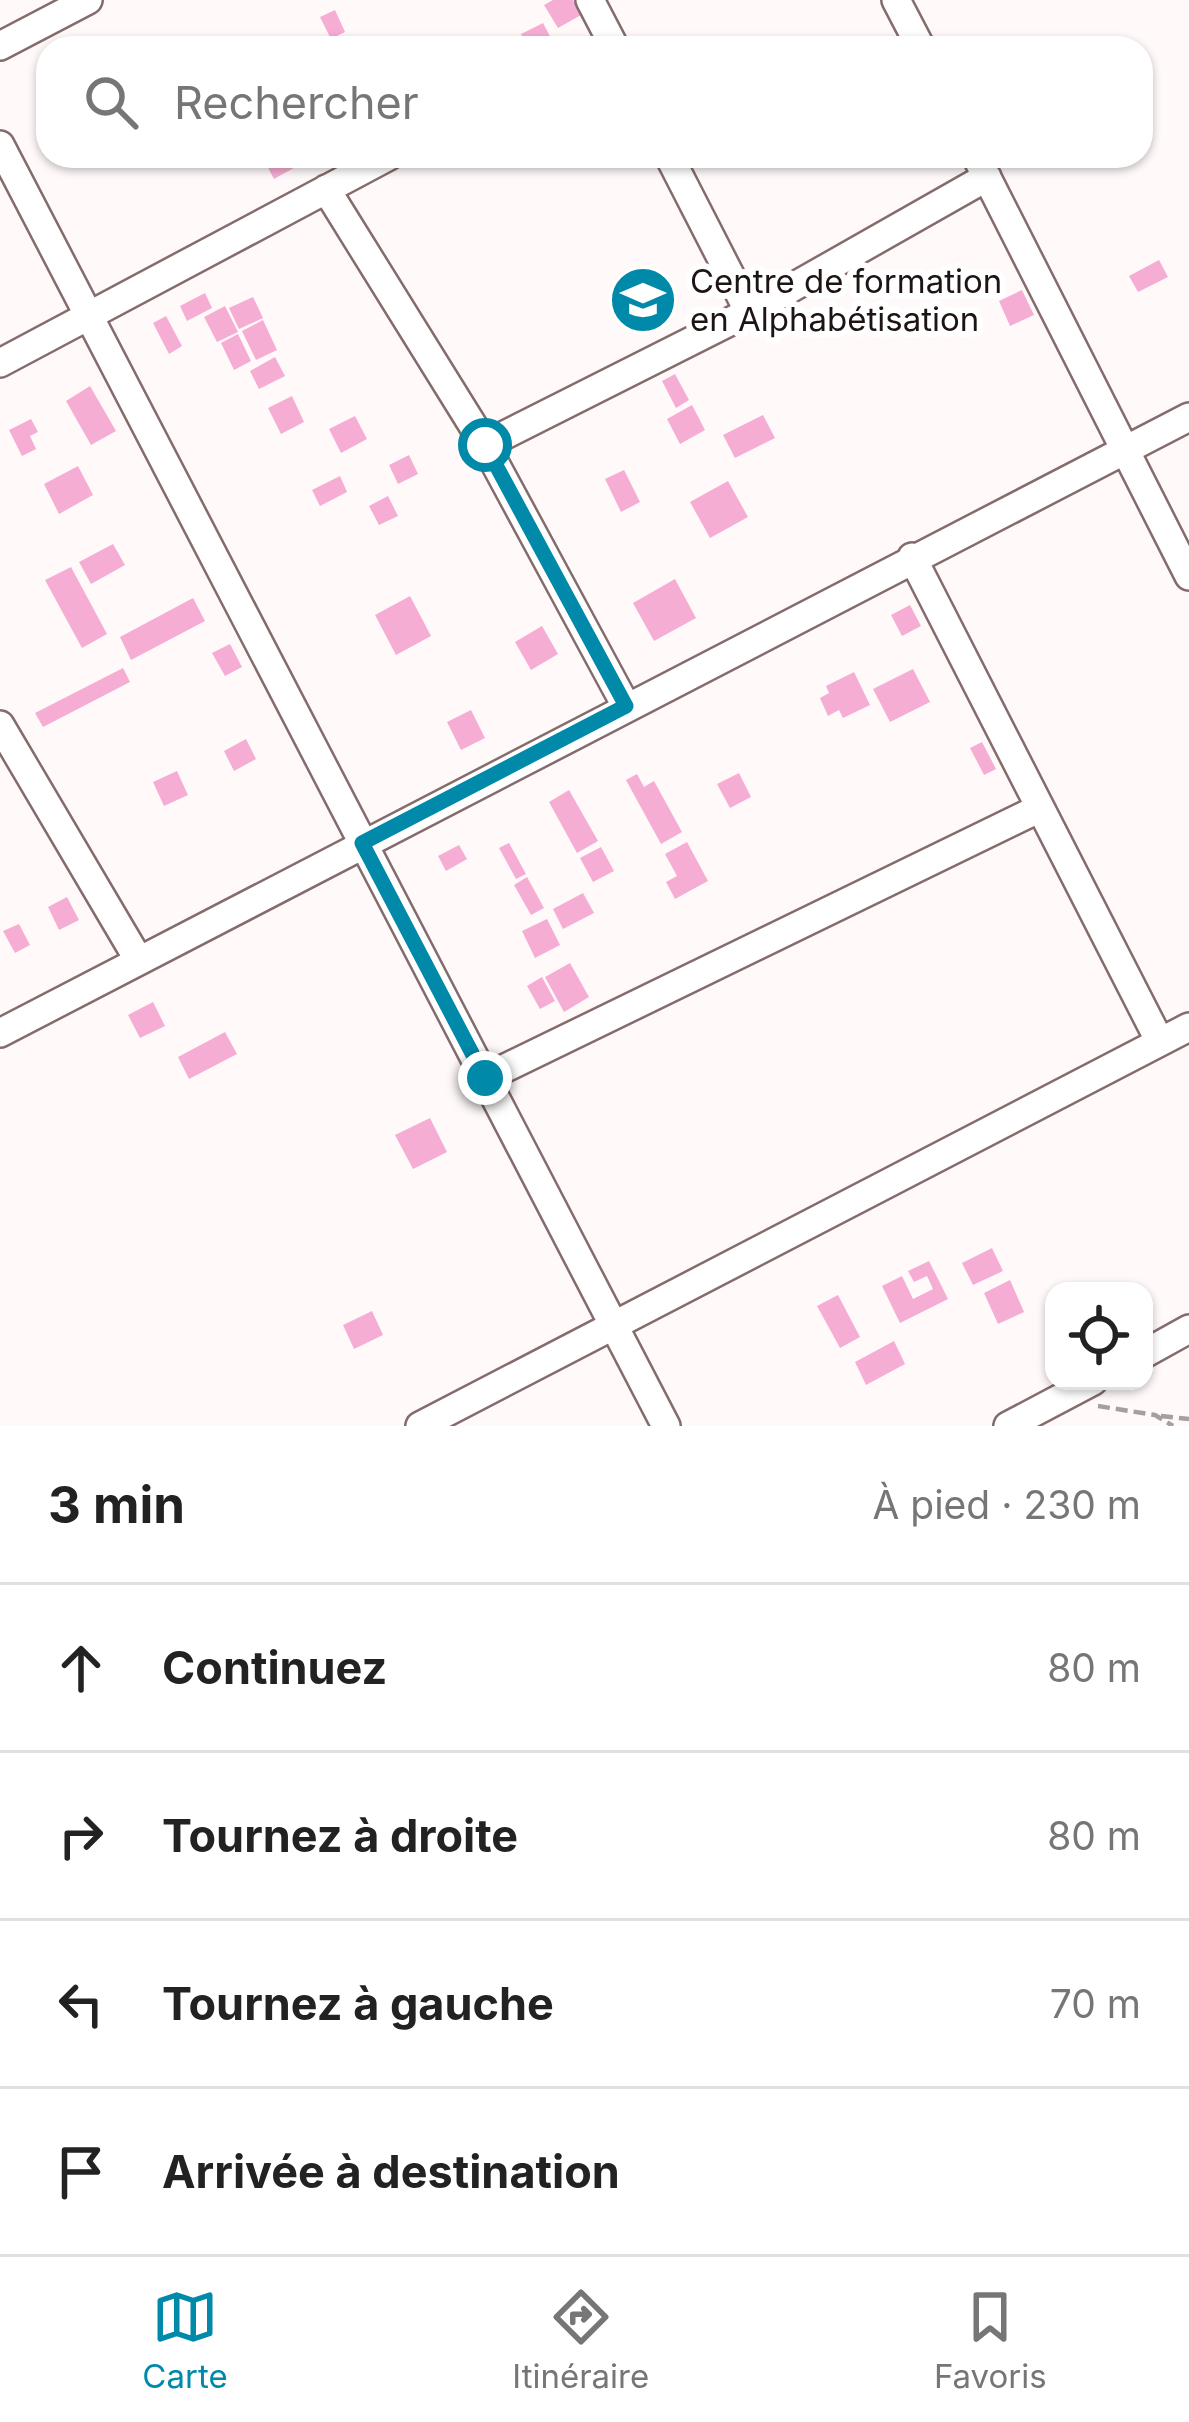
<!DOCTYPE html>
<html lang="fr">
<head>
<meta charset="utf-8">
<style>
	body { margin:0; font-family:Inter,sans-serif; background:#f6f6f6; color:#222 }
	.controls { position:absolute; right:36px; bottom:36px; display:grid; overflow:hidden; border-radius:24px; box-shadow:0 3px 9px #0004 }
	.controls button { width:108px; height:108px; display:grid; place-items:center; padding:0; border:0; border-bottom:3px solid #e0e0e0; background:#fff; color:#222; font:60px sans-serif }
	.stop { position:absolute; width:36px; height:36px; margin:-27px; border:9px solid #0089a9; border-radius:50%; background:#fff }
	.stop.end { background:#0089a9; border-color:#fff; box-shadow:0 3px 12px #0008 }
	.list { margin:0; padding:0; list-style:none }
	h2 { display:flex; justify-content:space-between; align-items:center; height:156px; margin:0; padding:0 48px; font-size:51px }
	h2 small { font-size:39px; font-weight:400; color:#767676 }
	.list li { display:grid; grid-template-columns:78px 1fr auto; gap:36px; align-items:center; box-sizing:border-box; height:168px; padding:0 48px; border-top:3px solid #e0e0e0 }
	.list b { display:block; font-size:45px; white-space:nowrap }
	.list em { font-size:39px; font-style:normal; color:#767676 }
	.icon { flex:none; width:66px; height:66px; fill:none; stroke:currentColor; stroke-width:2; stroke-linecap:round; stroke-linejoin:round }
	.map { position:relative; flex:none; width:1189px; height:1426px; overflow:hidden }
	.search { position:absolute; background:#fff; box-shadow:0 3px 9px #0004; left:36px; right:36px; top:36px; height:132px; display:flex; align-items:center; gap:30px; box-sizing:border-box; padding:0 42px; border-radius:36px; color:#767676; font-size:45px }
	.sheet { height:828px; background:#fff }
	nav { display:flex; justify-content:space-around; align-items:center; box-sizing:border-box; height:168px; border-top:3px solid #e0e0e0; background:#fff; font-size:33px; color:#767676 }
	nav a { display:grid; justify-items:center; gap:6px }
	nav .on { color:#0089a9 }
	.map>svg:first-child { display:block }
</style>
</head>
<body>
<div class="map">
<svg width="1189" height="1426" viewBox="0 0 1189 1426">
	<rect width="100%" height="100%" fill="#fff9f9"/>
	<path fill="#f6add4" d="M 553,0 L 573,0 L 581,15 L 558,28 L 544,5 Z
		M 335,10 L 345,32 L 331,39 L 320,17 Z
		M 543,23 L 556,48 L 528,48 L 521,34 Z
		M 270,156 L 306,156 L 308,160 L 274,179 L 264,160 Z
		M 1159,260 L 1168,277 L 1138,292 L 1129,276 Z
		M 650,283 L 662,296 L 637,319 L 625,305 Z
		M 1022,290 L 1034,315 L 1010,326 L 999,301 Z
		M 205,293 L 212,308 L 187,321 L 180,306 Z
		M 253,297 L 263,318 L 239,329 L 229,308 Z
		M 225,306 L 238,332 L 217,342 L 204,317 Z
		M 166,316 L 182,346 L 169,354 L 153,323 Z
		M 263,320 L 277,350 L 256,360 L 242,331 Z
		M 238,334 L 251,361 L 234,370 L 221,343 Z
		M 275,357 L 285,376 L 259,389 L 250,371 Z
		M 675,374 L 689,400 L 676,408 L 662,381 Z
		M 90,386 L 116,431 L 91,445 L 66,401 Z
		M 292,396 L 304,422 L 281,434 L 268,408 Z
		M 692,405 L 705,430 L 680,444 L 667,419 Z
		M 763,415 L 775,438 L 735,458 L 723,435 Z
		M 355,416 L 367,439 L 341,453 L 329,429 Z
		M 31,419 L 38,432 L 30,436 L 36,449 L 22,456 L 9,430 Z
		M 409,455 L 418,474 L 398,484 L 389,465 Z
		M 78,466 L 93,495 L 59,514 L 44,484 Z
		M 624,470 L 640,502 L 621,512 L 605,479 Z
		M 340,476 L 347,492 L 320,506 L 312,490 Z
		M 728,481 L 748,517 L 710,538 L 690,502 Z
		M 388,496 L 398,516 L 379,525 L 369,506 Z
		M 113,544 L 125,565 L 91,584 L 79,562 Z
		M 71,567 L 107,634 L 82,648 L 45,580 Z
		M 675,579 L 696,618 L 654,641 L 633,603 Z
		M 410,596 L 431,636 L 396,655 L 375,615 Z
		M 193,598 L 205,621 L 131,660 L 120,637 Z
		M 910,605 L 921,626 L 902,636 L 891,615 Z
		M 542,626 L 558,654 L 531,670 L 515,642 Z
		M 230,644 L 242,667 L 225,676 L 212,653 Z
		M 123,668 L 130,682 L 43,727 L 35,713 Z
		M 913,669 L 930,702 L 890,722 L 873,689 Z
		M 854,672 L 870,705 L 843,718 L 839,710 L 828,716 L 820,698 L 829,693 L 826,686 Z
		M 471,710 L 485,738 L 461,750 L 447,722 Z
		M 246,739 L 256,759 L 234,771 L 224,751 Z
		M 982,742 L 996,769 L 984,775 L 970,748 Z
		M 177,771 L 188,795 L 164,806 L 153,782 Z
		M 739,773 L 751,797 L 730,808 L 717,784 Z
		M 637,774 L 644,787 L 654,781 L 682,832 L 661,844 L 626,780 Z
		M 569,790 L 598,841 L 577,853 L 549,802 Z
		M 687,842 L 708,881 L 675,899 L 666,882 L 677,876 L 665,854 Z
		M 509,843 L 526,874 L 516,879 L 499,848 Z
		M 459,845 L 467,859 L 446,871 L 438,856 Z
		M 601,847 L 614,871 L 593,882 L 580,858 Z
		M 527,877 L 544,908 L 531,915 L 514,885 Z
		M 583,893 L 594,913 L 563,929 L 553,909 Z
		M 67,897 L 79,920 L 59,930 L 48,907 Z
		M 547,919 L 560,945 L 535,958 L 522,931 Z
		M 19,924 L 30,945 L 15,953 L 3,931 Z
		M 570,963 L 589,997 L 564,1012 L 545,977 Z
		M 542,977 L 555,1001 L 540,1009 L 527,986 Z
		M 153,1002 L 165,1026 L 140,1038 L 128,1015 Z
		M 225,1032 L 237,1054 L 189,1079 L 178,1057 Z
		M 430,1118 L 447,1152 L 413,1169 L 395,1135 Z
		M 992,1248 L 1003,1271 L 973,1285 L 962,1263 Z
		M 929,1261 L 948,1299 L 900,1323 L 882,1286 L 902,1276 L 913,1299 L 933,1289 L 927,1276 L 914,1282 L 908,1271 Z
		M 1010,1280 L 1024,1312 L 998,1324 L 984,1293 Z
		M 838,1295 L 860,1337 L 840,1348 L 817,1306 Z
		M 372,1311 L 383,1335 L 354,1349 L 343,1325 Z
		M 894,1341 L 905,1364 L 866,1385 L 855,1362 Z"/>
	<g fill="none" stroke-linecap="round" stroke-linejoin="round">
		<g stroke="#856c6c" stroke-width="32">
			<path id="minor" d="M 590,0 L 615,48
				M 896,0 L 921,48
				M 0,46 L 88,0
				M 0,145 L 666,1426
				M 669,156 L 749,312
				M 976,156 L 1189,576
				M 326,189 L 485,445 L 626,706
				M 0,363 L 389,156
				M 485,445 L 749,312 L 987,177
				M 912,557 L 1160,1042
				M 0,725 L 138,959
				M 0,1033 L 1189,417
				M 485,1078 L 1040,808
				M 1144,1354 L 1189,1329
				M 420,1426 L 1189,1027
				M 1008,1426 L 1093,1381"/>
		</g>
		<path stroke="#a79f9f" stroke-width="4.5" stroke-dasharray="12 6" stroke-linecap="butt" d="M 1098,1406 L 1155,1415 L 1173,1426
			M 1161,1416 L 1189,1419"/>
		<use href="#minor" stroke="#fff" stroke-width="27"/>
	</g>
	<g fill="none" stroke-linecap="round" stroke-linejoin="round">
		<path stroke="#0089a9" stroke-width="15" d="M 485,1078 L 362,843 L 626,706 L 485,445"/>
	</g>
	<defs>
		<g id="school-disc" transform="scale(3.45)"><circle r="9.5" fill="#0089a9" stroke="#fff"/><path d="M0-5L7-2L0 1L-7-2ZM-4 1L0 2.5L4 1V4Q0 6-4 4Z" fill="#fff"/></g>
	</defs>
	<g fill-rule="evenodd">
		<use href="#school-disc" x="643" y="300"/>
	</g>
	<g text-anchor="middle" stroke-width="12" stroke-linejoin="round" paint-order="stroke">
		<g font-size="33" fill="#1e1414" stroke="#fff" text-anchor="start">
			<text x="690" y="293">Centre de formation<tspan x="690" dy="38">en Alphabétisation</tspan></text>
		</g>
	</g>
</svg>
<div class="controls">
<button><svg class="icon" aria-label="locate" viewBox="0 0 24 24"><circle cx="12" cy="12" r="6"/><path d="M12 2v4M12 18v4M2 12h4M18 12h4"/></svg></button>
</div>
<div class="stop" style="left:485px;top:445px"></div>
<div class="stop end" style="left:485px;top:1078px"></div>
<div class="search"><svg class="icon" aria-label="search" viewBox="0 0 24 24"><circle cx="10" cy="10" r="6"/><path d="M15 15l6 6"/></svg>Rechercher</div>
</div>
<section class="sheet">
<h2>3 min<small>À pied · 230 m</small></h2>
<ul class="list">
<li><svg class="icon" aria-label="ahead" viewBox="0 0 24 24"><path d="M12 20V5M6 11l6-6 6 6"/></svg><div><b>Continuez</b></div><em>80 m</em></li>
<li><svg class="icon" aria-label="right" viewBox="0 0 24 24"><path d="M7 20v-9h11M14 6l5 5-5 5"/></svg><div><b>Tournez à droite</b></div><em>80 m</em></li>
<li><svg class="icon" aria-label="left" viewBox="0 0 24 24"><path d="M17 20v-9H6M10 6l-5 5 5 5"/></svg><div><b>Tournez à gauche</b></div><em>70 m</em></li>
<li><svg class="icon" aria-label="arrive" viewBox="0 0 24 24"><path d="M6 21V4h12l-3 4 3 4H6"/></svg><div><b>Arrivée à destination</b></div></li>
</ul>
</section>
<nav>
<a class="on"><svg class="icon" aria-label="map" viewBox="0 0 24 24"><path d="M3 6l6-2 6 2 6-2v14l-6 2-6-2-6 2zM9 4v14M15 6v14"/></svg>Carte</a>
<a><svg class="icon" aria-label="directions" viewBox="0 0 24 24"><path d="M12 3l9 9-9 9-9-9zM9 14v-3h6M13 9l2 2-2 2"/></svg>Itinéraire</a>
<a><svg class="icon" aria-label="saved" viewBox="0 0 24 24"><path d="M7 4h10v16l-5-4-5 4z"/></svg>Favoris</a>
</nav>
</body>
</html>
